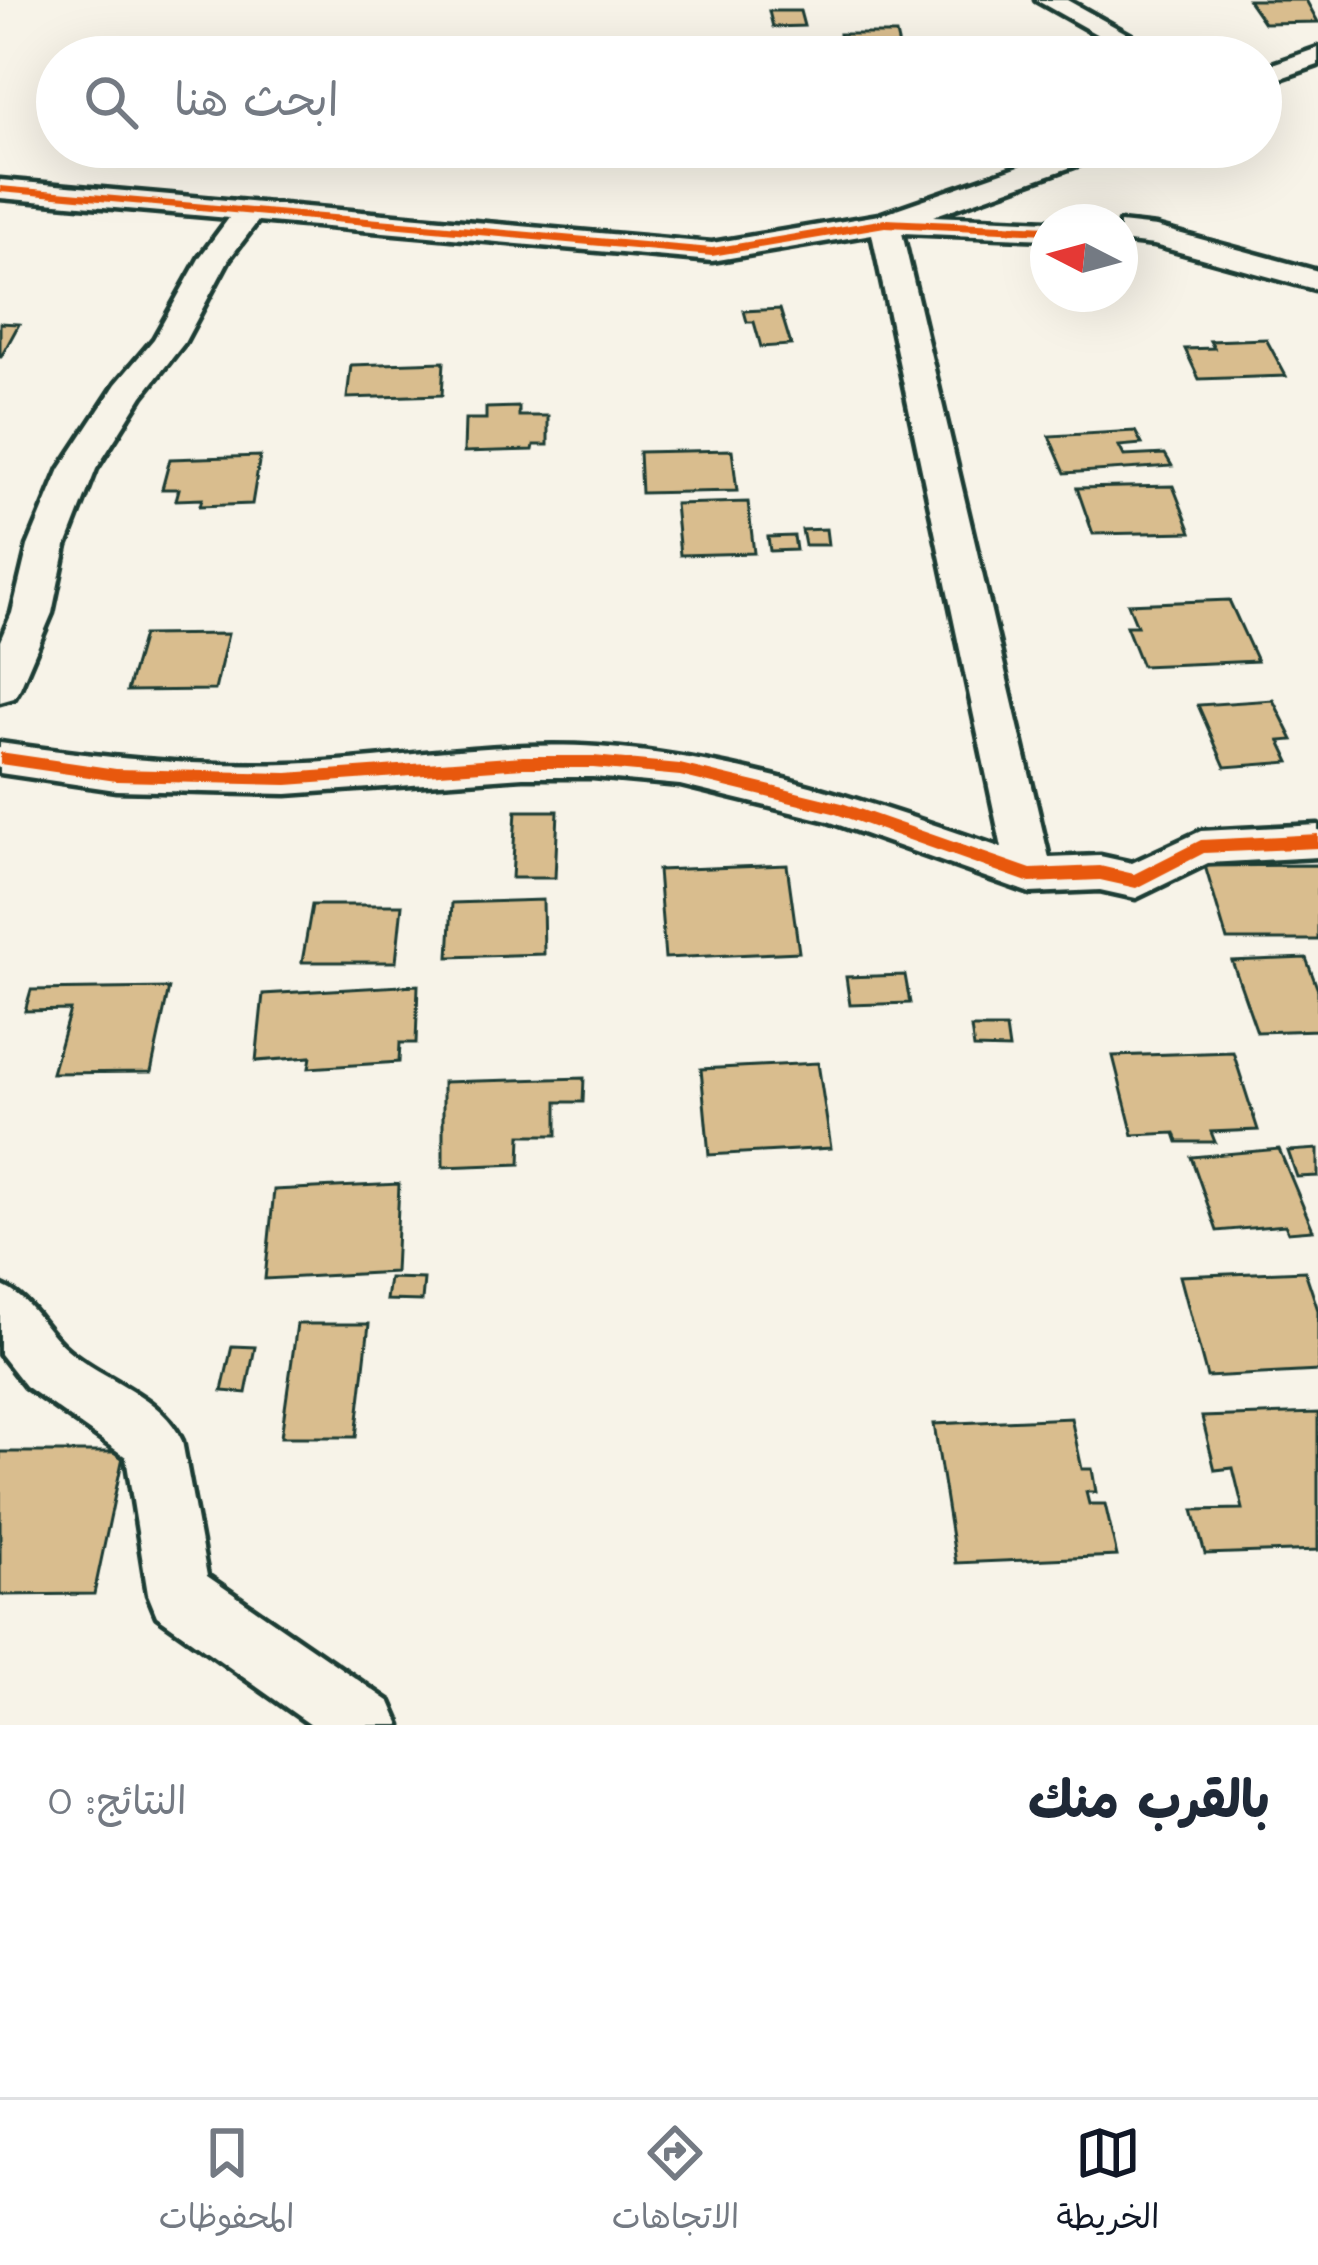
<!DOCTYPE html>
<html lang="ar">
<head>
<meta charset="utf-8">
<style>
	body { margin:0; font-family:Mali,"Playpen Sans Arabic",sans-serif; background:#f2f2f3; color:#1f2937; direction:rtl }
	.compass { position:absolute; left:1030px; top:204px; width:108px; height:108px; border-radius:50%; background:#fff; box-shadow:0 12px 48px #0002; rotate:276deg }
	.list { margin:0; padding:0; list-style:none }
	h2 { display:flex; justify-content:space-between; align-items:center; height:156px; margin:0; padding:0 48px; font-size:51px }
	h2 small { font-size:39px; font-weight:400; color:#747a83 }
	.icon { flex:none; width:66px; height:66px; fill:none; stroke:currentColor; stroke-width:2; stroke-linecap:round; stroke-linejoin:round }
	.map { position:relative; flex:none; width:1318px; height:1725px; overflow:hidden; direction:ltr }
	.search { position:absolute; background:#fff; box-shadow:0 12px 48px #0002; left:36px; right:36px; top:36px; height:132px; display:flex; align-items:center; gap:30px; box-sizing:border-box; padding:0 42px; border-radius:66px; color:#747a83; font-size:45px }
	.sheet { height:372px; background:#fff }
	nav { display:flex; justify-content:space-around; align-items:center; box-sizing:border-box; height:168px; border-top:3px solid #e0e1e3; background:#fff; font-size:33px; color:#747a83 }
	nav a { display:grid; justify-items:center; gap:6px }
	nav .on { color:#111827 }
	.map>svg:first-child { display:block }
</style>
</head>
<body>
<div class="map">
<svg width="1318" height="1725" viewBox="0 0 1318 1725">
	<rect width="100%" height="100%" fill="#f7f3e8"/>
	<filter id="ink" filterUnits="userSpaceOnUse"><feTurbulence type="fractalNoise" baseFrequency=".00833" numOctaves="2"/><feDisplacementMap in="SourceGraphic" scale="24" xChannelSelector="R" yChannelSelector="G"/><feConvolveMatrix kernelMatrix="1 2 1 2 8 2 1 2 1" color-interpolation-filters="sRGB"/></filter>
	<g filter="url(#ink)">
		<path fill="#d9bd8e" stroke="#1f3d34" stroke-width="3" d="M 1248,0 L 1306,0 L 1318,22 L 1264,23 Z
			M 769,11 L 800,11 L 804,26 L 773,27 Z
			M 839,34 L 896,34 L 900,51 L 841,51 Z
			M 780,309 L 791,345 L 761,347 L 754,322 L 747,322 L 744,311 Z
			M 0,323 L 19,324 L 1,357 L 0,357 Z
			M 1266,339 L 1286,376 L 1199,379 L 1185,349 L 1214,348 L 1210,341 Z
			M 444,362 L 442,395 L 347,398 L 351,365 Z
			M 519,407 L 519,416 L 548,416 L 548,445 L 534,445 L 533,450 L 464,452 L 465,419 L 486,419 L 486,408 Z
			M 1135,431 L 1142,444 L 1119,446 L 1124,456 L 1165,454 L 1172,466 L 1065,473 L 1049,436 Z
			M 732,450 L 737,491 L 641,493 L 639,452 Z
			M 260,456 L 252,504 L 200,506 L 202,499 L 176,500 L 179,489 L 162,489 L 170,459 Z
			M 1173,486 L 1191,532 L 1093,534 L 1077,488 Z
			M 748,502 L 754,553 L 680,555 L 675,504 Z
			M 826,529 L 828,545 L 805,545 L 802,530 Z
			M 794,536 L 796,550 L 770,551 L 768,537 Z
			M 1229,600 L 1257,661 L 1142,666 L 1126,626 L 1137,626 L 1128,604 Z
			M 228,634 L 215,690 L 127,691 L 143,635 Z
			M 1273,700 L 1293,740 L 1280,741 L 1290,762 L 1225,767 L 1198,705 Z
			M 516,811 L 558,811 L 555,878 L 512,878 Z
			M 787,865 L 799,952 L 665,958 L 658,870 Z
			M 1318,865 L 1318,940 L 1227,940 L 1205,866 Z
			M 543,900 L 544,954 L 449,957 L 452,903 Z
			M 312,905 L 402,905 L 396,962 L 302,962 Z
			M 1306,958 L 1318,990 L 1318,1030 L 1257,1032 L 1232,961 Z
			M 905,975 L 910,1003 L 850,1005 L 846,977 Z
			M 418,985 L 416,1043 L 400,1043 L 399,1062 L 309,1068 L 311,1057 L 256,1061 L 263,994 Z
			M 169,988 L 151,1072 L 52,1073 L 70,1010 L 25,1011 L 31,990 Z
			M 971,1028 L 1006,1028 L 1009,1049 L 974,1048 Z
			M 1233,1052 L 1258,1130 L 1211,1132 L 1215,1142 L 1178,1142 L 1175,1133 L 1133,1135 L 1113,1056 Z
			M 818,1063 L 831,1148 L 709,1155 L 701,1069 Z
			M 584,1078 L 583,1102 L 557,1102 L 557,1135 L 521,1135 L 520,1164 L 443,1167 L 443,1082 Z
			M 1279,1149 L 1313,1230 L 1288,1232 L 1285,1225 L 1217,1231 L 1191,1157 Z
			M 1318,1149 L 1318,1176 L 1297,1177 L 1288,1151 Z
			M 399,1184 L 395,1272 L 265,1279 L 274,1190 Z
			M 1305,1271 L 1318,1310 L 1318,1371 L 1207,1377 L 1180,1276 Z
			M 389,1278 L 424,1279 L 422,1301 L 386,1300 Z
			M 297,1324 L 369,1324 L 356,1437 L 281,1437 Z
			M 232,1346 L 255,1347 L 246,1393 L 222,1391 Z
			M 1318,1413 L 1318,1550 L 1205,1554 L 1193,1510 L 1243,1509 L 1233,1468 L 1215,1470 L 1202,1417 Z
			M 1071,1418 L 1082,1469 L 1092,1469 L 1096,1492 L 1086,1492 L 1089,1504 L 1105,1504 L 1117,1556 L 956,1563 L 934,1424 Z
			M 0,1452 L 124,1452 L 94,1594 L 0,1595 Z"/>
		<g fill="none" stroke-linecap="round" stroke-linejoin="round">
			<g stroke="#1f3d34" stroke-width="9">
				<path id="minor" d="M 1036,0 L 1067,0 L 1169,57 L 1137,57 Z
					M 1318,48 L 1318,65 L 1261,85 L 1261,68 Z
					M 1074,147 L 1115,147 L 1111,153 L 933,216 L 1048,221 L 1052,222 L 1048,222 L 1048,239 L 902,233 L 1049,858 L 1100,856 L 1132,863 L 1201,831 L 1318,825 L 1318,857 L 1208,863 L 1136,898 L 1100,890 L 1030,893 L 828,821 L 680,785 L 593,777 L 523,777 L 287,794 L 116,790 L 0,773 L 0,743 C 96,757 192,767 289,764 C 392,760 495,740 598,747 C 738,757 870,802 1002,848 L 872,234 L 712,261 L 258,221 L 229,259 L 184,343 L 142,396 L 96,469 L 66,546 L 52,613 L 20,688 L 14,698 L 0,702 L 0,641 L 12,613 L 28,546 L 60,469 L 116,384 L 154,339 L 200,257 L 229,218 L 0,198 L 0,180 L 712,243 L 879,215 Z
					M 1120,223 L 1156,227 L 1318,271 L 1318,290 L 1154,245 L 1120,241 Z
					M 0,1285 C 32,1298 42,1328 67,1349 C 103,1380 163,1396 182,1441 L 207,1576 L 390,1702 L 400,1725 L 311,1725 L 157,1616 L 148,1594 L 126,1457 L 25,1386 L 0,1354 Z"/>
			</g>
			<use href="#minor" fill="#f7f3e8" fill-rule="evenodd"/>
			<g stroke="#f7f3e8" stroke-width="8">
				<path id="cycleway" d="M 0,186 L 712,248 L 885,219 L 1048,226 L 1048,234 L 885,227 L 712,256 L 0,192 Z
					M 0,752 L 116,769 L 287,773 L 523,756 L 593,756 L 680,764 L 842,803 L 1031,869 L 1100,866 L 1134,874 L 1201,840 L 1318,834 L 1318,848 L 1204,853 L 1136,888 L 1100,880 L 1030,883 L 833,813 L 680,776 L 593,768 L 523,768 L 287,785 L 116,781 L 0,764 Z"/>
			</g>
			<use href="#cycleway" fill="#e8590c" fill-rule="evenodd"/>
		</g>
	</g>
</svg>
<svg class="compass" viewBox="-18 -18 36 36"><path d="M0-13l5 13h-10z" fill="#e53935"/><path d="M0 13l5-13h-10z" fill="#747a83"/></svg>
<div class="search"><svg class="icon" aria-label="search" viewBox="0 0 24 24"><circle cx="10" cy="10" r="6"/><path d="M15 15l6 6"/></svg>ابحث هنا</div>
</div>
<section class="sheet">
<h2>بالقرب منك<small>النتائج: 0</small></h2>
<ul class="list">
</ul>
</section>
<nav>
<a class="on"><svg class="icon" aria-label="map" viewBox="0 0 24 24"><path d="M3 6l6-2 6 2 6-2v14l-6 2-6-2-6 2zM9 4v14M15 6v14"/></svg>الخريطة</a>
<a><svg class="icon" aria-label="directions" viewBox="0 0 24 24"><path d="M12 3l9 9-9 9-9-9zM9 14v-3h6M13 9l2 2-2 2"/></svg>الاتجاهات</a>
<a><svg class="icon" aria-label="saved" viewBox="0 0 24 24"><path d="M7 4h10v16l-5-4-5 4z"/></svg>المحفوظات</a>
</nav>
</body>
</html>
